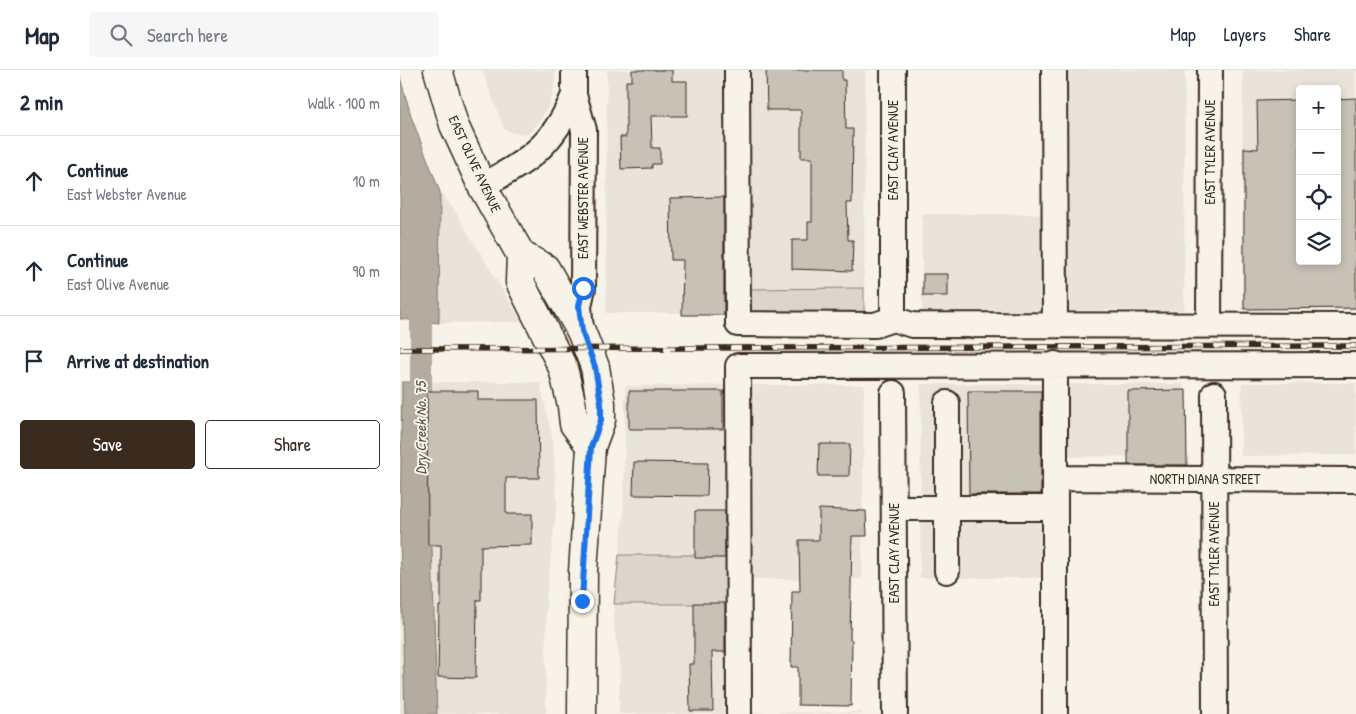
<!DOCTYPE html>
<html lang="en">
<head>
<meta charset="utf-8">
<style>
	body { margin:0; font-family:"Patrick Hand",sans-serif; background:#f6f6f7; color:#1f2937 }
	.controls { position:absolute; right:15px; top:15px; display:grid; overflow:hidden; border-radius:5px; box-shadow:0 2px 8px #0003 }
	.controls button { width:45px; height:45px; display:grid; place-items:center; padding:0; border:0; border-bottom:1px solid #e0e1e3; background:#fff; color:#1f2937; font:25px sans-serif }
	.stop { position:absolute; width:15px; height:15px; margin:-11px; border:4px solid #1a73e8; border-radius:50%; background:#fff }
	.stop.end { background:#1a73e8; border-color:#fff; box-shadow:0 1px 5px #0008 }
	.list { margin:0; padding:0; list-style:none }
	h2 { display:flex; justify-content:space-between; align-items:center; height:65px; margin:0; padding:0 20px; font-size:21px }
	h2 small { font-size:16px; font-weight:400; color:#747a83 }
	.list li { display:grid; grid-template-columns:32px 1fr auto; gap:15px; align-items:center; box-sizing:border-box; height:90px; padding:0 20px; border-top:1px solid #e0e1e3 }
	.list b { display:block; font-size:19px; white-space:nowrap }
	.list p { margin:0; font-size:16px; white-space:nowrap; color:#747a83 }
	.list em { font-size:16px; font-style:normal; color:#747a83 }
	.actions { display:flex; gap:10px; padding:15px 20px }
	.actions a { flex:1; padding:11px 0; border:1px solid #3b2a1e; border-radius:5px; text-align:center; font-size:18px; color:#3b2a1e }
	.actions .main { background:#3b2a1e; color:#fff }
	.icon { flex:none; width:28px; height:28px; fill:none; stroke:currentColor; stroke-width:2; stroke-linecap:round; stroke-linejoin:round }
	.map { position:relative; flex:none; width:956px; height:644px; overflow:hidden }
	header { display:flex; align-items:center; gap:30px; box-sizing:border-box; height:70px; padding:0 25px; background:#fff; border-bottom:1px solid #e0e1e3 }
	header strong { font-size:24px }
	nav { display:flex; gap:28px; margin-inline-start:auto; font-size:18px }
	.search { width:350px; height:45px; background:#f6f6f7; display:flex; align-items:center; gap:12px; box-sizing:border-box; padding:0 18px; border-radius:5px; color:#747a83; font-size:19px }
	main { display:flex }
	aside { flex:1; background:#fff }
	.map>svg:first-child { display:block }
</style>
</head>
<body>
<header>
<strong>Map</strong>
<div class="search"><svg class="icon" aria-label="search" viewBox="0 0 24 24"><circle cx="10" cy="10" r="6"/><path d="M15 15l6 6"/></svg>Search here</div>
<nav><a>Map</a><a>Layers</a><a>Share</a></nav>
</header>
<main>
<aside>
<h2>2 min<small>Walk · 100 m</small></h2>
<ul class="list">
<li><svg class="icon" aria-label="ahead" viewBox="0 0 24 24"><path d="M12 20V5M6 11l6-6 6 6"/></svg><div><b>Continue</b><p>East Webster Avenue</p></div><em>10 m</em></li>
<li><svg class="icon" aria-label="ahead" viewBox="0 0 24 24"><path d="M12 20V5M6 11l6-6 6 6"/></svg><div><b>Continue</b><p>East Olive Avenue</p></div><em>90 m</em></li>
<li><svg class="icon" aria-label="arrive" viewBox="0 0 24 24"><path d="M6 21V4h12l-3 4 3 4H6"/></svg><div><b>Arrive at destination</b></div></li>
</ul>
<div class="actions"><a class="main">Save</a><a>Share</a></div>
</aside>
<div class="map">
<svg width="956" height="644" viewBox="0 0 956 644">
	<rect width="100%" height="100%" fill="#f7f3e8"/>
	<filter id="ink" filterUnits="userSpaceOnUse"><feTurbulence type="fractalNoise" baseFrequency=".02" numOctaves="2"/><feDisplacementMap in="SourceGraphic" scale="10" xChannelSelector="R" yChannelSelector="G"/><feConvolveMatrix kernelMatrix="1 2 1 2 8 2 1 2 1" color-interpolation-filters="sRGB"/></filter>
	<g filter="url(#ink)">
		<path fill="#e9e4d9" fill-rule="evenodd" d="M 82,0 L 156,0 L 153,23 L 148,37 L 139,52 L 128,64 L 113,63 L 104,59 Z
			M 207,0 L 328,0 L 327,243 L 206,243 Z
			M 343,0 L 465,0 L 464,218 L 342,219 Z
			M 659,0 L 785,0 L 784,240 L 658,240 Z
			M 843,0 L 956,0 L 956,240 L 842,240 ZM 900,19 L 937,19 L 937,191 L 900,191 Z
			M 40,122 L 53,138 L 122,252 L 39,253 Z
			M 522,144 L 644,144 L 643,241 L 522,241 Z
			M 0,312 L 2,312 L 0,451 Z
			M 27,312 L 140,312 L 153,372 L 157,433 L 146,529 L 146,644 L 37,644 Z
			M 842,313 L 956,313 L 956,385 L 841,386 Z
			M 521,314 L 783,314 L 783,386 L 643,387 L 642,508 L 520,508 Z
			M 327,315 L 326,485 L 219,485 L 224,437 L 225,316 Z
			M 342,315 L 464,315 L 462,509 L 341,509 Z
			M 0,512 L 2,512 L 5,644 L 0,644 Z
			M 214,534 L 326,534 L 326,592 L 324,644 L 219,644 L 220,593 L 214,558 Z
			M 462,642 L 462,644 L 340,644 L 340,643 Z"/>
		<path fill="#dbd6cb" stroke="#8b8074" d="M 464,218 L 464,243 L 342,243 L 342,219 Z
			M 219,485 L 326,485 L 326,534 L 214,534 Z"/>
		<path fill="#b4aca0" stroke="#84786c" d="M 0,7 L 12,49 L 40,122 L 39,253 L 0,249 Z
			M 2,312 L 27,312 L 37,644 L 5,644 L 0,469 Z"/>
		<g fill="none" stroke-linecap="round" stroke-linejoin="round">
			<path stroke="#b4aca0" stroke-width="22" d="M 21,221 L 21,344"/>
		</g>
		<path fill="#c8c1b6" stroke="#3b2a1e" d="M 232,0 L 272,0 L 272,11 L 287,11 L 287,46 L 251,46 L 252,78 L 260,78 L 260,94 L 252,94 L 252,98 L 221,99 L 220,67 L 226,67 L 226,11 L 232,11 Z
			M 366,0 L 442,0 L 442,10 L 445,10 L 446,59 L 453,59 L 452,133 L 447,133 L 448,170 L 453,170 L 452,201 L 392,199 L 392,170 L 408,170 L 408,152 L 412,152 L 412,88 L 401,88 L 401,40 L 367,40 Z
			M 956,28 L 956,238 L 844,239 L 844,78 L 858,79 L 857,31 L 900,30 L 900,191 L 937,191 L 937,29 Z
			M 324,127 L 324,245 L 282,245 L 283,190 L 271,190 L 270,128 Z
			M 523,204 L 548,204 L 548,226 L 523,226 Z
			M 786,320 L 787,395 L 728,395 L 728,321 Z
			M 27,321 L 78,321 L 78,330 L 138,330 L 139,408 L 106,408 L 106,444 L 132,444 L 132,475 L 81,476 L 81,530 L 77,530 L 76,608 L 38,607 L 39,536 L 41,536 L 41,475 L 28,475 Z
			M 229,321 L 323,321 L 323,359 L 229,359 Z
			M 568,321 L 641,321 L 641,424 L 569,424 Z
			M 419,374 L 450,374 L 449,406 L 418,406 Z
			M 234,392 L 308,393 L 307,426 L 233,425 Z
			M 419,439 L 466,441 L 467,466 L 452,466 L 450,570 L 452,570 L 451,636 L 398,635 L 398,597 L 391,597 L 392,521 L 400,521 L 399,470 L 419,470 Z
			M 295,441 L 325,441 L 325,488 L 295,488 Z
			M 294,533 L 325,533 L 325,582 L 312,582 L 313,641 L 290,641 L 289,594 L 294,594 Z"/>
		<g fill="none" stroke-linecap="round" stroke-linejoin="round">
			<g stroke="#3b2a1e" stroke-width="28">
				<path id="minor" d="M 174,0 L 174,25 L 184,60 L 183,218 L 179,236 L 181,261
					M 337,0 L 338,254 L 475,255 L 493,249 L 512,255 L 956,256
					M 493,0 L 493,249
					M 654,0 L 655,255
					M 82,116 C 128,91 153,76 174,25
					M 809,255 L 810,0
					M 655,294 L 655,644
					M 493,323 L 495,644
					M 814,324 L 815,644
					M 547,333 L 547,501
					M 655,408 L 956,410
					M 494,438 L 655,438
					M 339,644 L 338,296 L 956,295"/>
			</g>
			<g stroke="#3b2a1e" stroke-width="31">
				<path id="major" d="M 38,0 L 54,55 L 82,116 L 121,185 L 120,212 L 163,298 L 172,336 L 174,354 L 191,377
					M 121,185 L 145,198 L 181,261 L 195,297 L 201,333 L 201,350 L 191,377 L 183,502 L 182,644"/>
			</g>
			<use href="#minor" stroke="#f7f3e8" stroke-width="24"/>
			<use href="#major" stroke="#f7f3e8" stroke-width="28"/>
			<g stroke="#3b2a1e" stroke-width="5.5">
				<path id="rail" d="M 0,279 L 956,276"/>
			</g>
			<use href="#rail" stroke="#f7f3e8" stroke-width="4" stroke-dasharray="11" stroke-linecap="butt"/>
		</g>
	</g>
	<g fill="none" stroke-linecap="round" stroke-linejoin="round" filter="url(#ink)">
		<path stroke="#1a73e8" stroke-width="6" d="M 182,531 L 191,377 L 201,350 L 201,333 L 195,297 L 182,261 L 179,236 L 183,218"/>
	</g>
	<g text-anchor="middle" stroke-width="4" stroke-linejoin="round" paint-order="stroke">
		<g font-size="14" fill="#3b2a1e" stroke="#f7f3e8">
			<text transform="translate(493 80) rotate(-90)" y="5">EAST CLAY AVENUE</text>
			<text transform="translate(810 82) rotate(-90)" y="5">EAST TYLER AVENUE</text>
			<text transform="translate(75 94) rotate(65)" y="5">EAST OLIVE AVENUE</text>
			<text transform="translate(183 128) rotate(-90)" y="5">EAST WEBSTER AVENUE</text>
			<text x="805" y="414">NORTH DIANA STREET</text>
			<text transform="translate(494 483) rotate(-90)" y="5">EAST CLAY AVENUE</text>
			<text transform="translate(814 484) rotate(-90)" y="5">EAST TYLER AVENUE</text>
		</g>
		<g font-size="15" font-style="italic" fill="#5f5145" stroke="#f7f3e8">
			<text transform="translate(21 358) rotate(-90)" y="5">Dry Creek No. 75</text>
		</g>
	</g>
</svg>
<div class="controls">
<button>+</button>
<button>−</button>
<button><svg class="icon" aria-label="locate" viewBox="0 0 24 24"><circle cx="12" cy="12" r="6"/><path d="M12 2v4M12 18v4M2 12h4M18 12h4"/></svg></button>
<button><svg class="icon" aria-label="layers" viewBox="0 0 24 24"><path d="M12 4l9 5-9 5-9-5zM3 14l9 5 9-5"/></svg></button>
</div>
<div class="stop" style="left:183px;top:218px"></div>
<div class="stop end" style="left:182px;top:531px"></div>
</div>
</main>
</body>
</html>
